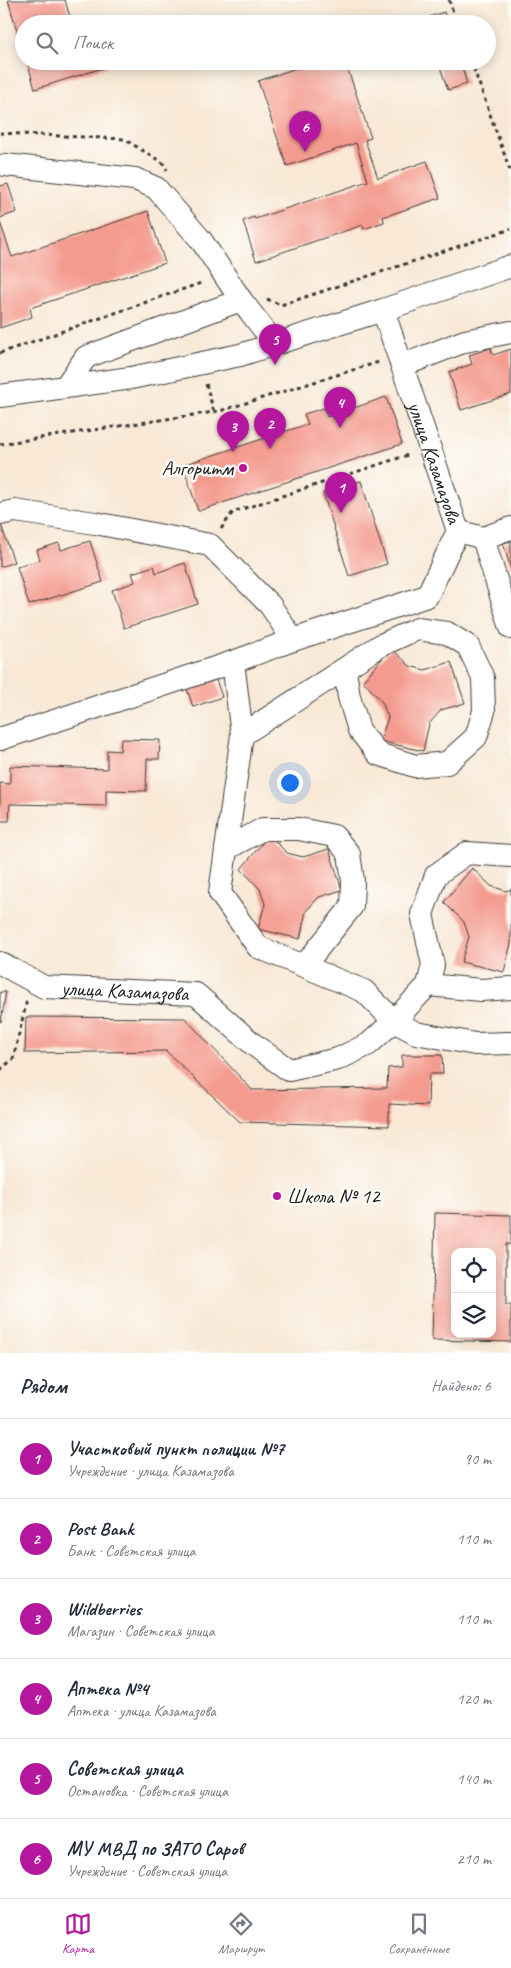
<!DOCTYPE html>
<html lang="ru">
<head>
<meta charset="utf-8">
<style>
	body { margin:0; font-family:Caveat,sans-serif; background:#f2f2f3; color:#1f2937 }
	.controls { position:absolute; right:15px; bottom:15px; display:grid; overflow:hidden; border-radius:10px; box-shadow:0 2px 12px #0003 }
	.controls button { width:45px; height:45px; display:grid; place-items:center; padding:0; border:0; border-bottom:1px solid #e0e1e3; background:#fff; color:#1f2937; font:25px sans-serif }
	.you { position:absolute; left:289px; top:782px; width:18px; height:18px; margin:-12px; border:4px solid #fff; border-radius:50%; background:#1a73e8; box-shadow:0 0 0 8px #1a73e833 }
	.badge { display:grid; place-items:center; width:32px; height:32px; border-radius:50%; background:#b5179e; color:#fff; font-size:16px; font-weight:700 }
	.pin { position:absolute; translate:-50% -41px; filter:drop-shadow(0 1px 2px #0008) }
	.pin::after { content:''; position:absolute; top:26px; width:18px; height:15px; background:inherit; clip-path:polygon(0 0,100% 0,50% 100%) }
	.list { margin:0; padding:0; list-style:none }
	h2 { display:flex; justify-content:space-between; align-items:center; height:65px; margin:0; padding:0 20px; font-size:21px }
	h2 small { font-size:16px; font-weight:400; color:#747a83 }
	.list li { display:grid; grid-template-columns:32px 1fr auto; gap:15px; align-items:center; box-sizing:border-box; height:80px; padding:0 20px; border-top:1px solid #e0e1e3 }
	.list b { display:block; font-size:19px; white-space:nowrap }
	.list p { margin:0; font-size:16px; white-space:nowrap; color:#747a83 }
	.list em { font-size:16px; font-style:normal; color:#747a83 }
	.icon { flex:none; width:28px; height:28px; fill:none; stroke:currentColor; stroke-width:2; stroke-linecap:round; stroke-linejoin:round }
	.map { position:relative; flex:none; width:511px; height:1353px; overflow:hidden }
	.search { position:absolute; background:#fff; box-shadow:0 2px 12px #0003; left:15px; right:15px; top:15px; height:55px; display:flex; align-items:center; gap:12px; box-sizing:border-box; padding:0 18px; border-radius:28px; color:#747a83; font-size:19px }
	.sheet { height:545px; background:#fff }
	nav { display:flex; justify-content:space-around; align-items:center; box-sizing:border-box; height:70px; border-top:1px solid #e0e1e3; background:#fff; font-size:14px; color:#747a83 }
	nav a { display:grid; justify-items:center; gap:2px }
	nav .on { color:#b5179e }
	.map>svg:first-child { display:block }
</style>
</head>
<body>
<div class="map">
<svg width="511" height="1353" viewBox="0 0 511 1353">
	<rect width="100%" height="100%" fill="#fdfcf7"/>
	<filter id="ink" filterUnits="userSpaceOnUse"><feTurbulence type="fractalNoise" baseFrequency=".02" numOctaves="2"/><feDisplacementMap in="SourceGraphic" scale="10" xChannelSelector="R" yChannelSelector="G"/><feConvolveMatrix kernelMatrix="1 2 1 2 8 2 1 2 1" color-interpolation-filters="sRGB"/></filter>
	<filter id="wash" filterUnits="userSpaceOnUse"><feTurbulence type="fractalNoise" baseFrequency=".0096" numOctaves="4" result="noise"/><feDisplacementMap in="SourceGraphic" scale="20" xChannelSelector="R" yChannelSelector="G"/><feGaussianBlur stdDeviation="1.12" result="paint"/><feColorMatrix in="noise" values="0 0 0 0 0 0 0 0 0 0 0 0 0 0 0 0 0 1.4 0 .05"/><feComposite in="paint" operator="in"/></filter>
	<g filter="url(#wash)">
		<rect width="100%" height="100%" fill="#f8e8d5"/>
		<g id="blocks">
			<path fill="#f49b8f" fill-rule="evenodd" d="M 8,0 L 65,0 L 72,24 L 24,24 L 23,50 Z
				M 444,12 L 448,24 L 411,24 L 411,23 Z
				M 98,20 L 99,24 L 86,24 L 86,23 Z
				M 27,61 L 111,61 L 112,65 L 35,89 Z
				M 317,61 L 345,61 L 371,138 L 365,140 L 378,178 L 427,161 L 440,198 L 383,217 L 384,222 L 364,229 L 363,225 L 256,261 L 243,221 L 254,217 L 255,219 L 368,181 L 356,143 L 287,166 L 258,81 Z
				M 438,61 L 460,61 L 467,84 L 448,90 Z
				M 8,184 L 17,212 L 0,218 L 0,186 Z
				M 148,211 L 165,263 L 30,308 L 32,317 L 0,328 L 0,222 L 12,257 Z
				M 491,348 L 493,355 L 511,349 L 511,394 L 461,410 L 449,372 L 472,364 L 469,355 Z
				M 386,397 L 402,444 L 198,511 L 183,465 L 308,424 L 304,414 L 324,408 L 327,417 Z
				M 361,481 L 387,564 L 349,576 L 323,493 Z
				M 0,522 L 14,562 L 0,567 Z
				M 90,541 L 103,582 L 29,605 L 17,567 L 40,560 L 37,550 L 59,543 L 61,550 Z
				M 511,541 L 511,569 L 503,543 Z
				M 185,563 L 198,604 L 124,628 L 112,590 L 135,582 L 132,573 L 154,566 L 156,573 Z
				M 391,648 L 410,666 L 425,670 L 451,662 L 465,703 L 441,710 L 429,724 L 423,751 L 380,741 L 388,717 L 382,702 L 363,681 Z
				M 216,680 L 222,697 L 193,707 L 187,689 Z
				M 121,739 L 160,740 L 159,759 L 147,759 L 146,791 L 106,790 L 106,806 L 10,804 L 9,821 L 0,821 L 0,783 L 10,784 L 10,766 L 107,769 L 107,750 L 120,751 Z
				M 269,835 L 287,853 L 303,857 L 329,849 L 342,890 L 319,897 L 306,911 L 300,939 L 258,929 L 265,904 L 260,889 L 241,869 Z
				M 472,868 L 491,886 L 506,891 L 511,889 L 511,943 L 504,972 L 461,962 L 469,937 L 464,922 L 444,902 Z
				M 0,992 L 6,992 L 1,1022 L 0,1022 Z
				M 26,1017 L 185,1018 L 252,1090 L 387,1088 L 388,1068 L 402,1067 L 402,1055 L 442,1055 L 443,1074 L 429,1074 L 428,1106 L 389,1104 L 389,1126 L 240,1122 L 166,1051 L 25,1053 Z
				M 435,1213 L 511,1215 L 511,1244 L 506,1244 L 506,1305 L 511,1305 L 511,1342 L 432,1340 ZM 455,1252 L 492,1252 L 492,1334 L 455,1334 Z"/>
		</g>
	</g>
	<g filter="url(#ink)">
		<use href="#blocks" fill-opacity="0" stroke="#3d3b38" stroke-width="1"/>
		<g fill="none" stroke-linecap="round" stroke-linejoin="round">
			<g stroke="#3d3b38" stroke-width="24">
				<g id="minor">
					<path d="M 5,165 L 135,179 L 156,188 L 201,240 L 241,300 L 275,344"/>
					<path id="s1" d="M 383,310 L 458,531"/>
					<path d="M 404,365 L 465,341 L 511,332"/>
					<path d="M 65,387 L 86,357 L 241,300"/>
					<path d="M 0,396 L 131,378 L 240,355 L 383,310 L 511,266"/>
					<path d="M 0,514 L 15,511 L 95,523 L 210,545 L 270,605 L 293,640 L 427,596 L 458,531"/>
					<path d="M 458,531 L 483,538 L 511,628"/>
					<path d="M 483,538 L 511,528"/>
					<path d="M 233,662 L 242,735 L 220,893 L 258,947 L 364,991 L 394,1021 L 428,985 L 433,965 L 422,914 L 436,875 L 467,853 L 511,856"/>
					<path d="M 242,735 L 381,645 L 417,629 L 447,633 L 468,646 L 483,678 L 484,711 L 476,737 L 447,763 L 415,766 L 378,754 L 359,730 L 349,697 L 345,670"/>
					<path d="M 0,739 L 233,662 L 293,640"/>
					<path d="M 226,849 L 263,829 L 299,829 L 334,836 L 349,854 L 353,881 L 352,906 L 304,966"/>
					<path id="s2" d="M 0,963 L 44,987 L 196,994 L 254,1045 L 289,1070 L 338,1059 L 369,1044 L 394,1021 L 416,1033 L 475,1044 L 511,1043"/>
					<path d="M 428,985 L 481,990 L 511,988"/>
				</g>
			</g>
			<path stroke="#3d3b38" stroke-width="3" stroke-dasharray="4 4" stroke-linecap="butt" d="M 449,0 L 457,24
				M 471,61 L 511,173
				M 0,133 L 124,139 L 163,163 L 167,170
				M 267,299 L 281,305 L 511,229
				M 0,353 L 204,282
				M 206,384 L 214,412
				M 0,444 L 220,411 L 379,362
				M 221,529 L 233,512 L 411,454
				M 0,1070 L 13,1059 L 27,1000"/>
			<use href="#minor" stroke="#fff" stroke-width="22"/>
		</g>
	</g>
	<g fill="#b5179e" stroke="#fdfcf7" stroke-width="2">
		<circle cx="243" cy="468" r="5"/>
		<circle cx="277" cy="1196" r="5"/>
	</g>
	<g text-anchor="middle" stroke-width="5" stroke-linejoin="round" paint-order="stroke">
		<g font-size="21" fill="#1c1c1c" stroke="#fdfcf7">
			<text dy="7" stroke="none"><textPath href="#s1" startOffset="161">улица Казамазова</textPath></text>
			<text dy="7" stroke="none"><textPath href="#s2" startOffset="131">улица Казамазова</textPath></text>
		</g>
		<g font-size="21" fill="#1c1c1c" stroke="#fdfcf7" text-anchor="end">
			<text x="233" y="475">Алгоритм</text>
			<text x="287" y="1203" text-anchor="start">Школа № 12</text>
		</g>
	</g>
</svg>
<div class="controls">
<button><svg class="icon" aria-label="locate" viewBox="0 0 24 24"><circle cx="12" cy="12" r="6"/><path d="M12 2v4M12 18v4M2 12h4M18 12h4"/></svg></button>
<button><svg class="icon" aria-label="layers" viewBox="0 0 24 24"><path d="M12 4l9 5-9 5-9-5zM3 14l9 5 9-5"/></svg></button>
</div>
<div class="you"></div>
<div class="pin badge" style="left:341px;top:513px">1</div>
<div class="pin badge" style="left:270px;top:449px">2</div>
<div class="pin badge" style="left:233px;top:452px">3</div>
<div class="pin badge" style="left:340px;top:428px">4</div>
<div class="pin badge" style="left:275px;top:365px">5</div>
<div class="pin badge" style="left:305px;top:152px">6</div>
<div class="search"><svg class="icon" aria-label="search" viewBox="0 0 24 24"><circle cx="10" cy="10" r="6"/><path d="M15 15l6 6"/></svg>Поиск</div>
</div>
<section class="sheet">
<h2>Рядом<small>Найдено: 6</small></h2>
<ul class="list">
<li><span class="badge">1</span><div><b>Участковый пункт полиции №7</b><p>Учреждение · улица Казамазова</p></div><em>90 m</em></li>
<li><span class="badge">2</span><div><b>Post Bank</b><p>Банк · Советская улица</p></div><em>110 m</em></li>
<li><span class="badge">3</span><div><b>Wildberries</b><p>Магазин · Советская улица</p></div><em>110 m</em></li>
<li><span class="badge">4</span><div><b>Аптека №4</b><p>Аптека · улица Казамазова</p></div><em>120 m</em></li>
<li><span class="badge">5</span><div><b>Советская улица</b><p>Остановка · Советская улица</p></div><em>140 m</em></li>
<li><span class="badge">6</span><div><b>МУ МВД по ЗАТО Саров</b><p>Учреждение · Советская улица</p></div><em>210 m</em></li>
</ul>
</section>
<nav>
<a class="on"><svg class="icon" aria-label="map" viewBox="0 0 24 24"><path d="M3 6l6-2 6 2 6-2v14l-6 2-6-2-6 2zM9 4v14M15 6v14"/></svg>Карта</a>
<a><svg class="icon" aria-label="directions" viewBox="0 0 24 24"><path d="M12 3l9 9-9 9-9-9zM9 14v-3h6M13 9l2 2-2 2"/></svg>Маршрут</a>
<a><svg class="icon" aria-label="saved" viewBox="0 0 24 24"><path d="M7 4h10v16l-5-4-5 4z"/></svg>Сохранённые</a>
</nav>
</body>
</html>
